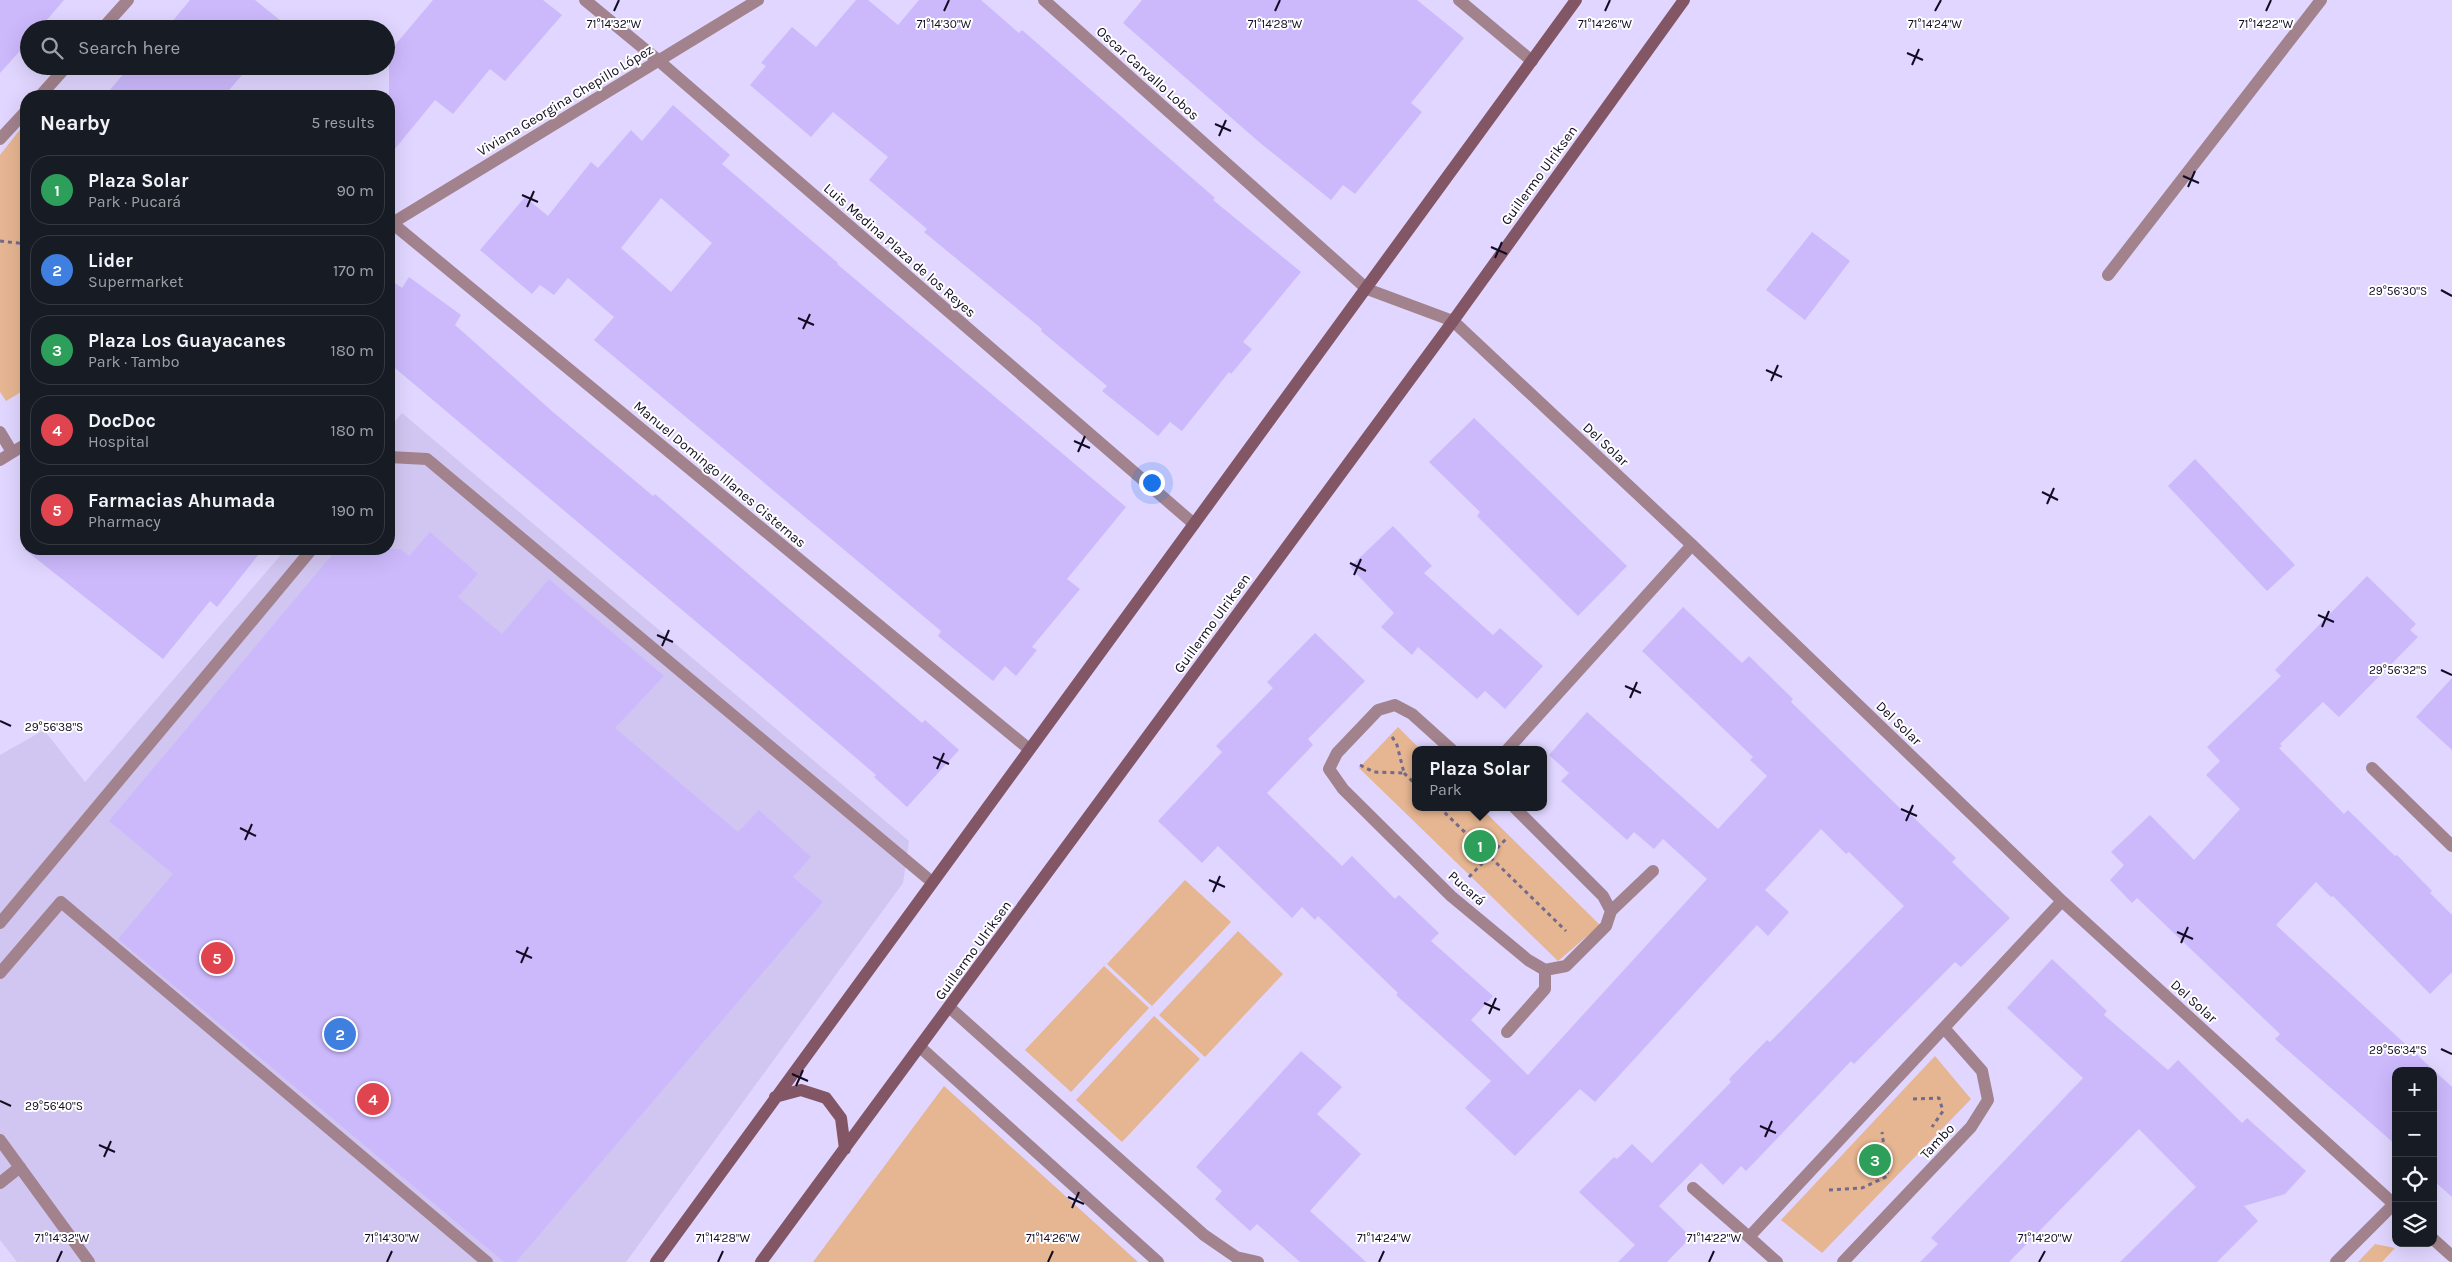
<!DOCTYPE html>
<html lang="en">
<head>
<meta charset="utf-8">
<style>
	body { margin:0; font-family:Karla,sans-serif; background:#242831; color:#f1f3f6 }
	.controls { position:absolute; right:15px; bottom:15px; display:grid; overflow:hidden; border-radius:10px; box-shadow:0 5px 20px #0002 }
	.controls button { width:45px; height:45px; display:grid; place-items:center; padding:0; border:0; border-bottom:1px solid #363941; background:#171b24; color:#f1f3f6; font:25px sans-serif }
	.you { position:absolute; left:1151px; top:482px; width:18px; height:18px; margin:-12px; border:4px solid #fff; border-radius:50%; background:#1a73e8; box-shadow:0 0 0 8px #1a73e833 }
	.badge { display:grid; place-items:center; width:32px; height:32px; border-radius:50%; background:#8c9099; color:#fff; font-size:16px; font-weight:700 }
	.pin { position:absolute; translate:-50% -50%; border:2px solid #fff; box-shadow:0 1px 5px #0006 }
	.popup { position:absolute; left:1412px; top:746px; width:135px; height:65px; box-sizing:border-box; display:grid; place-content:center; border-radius:10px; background:#171b24; filter:drop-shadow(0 1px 4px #0005); font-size:16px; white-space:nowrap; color:#9ea1a6 }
	.popup b { font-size:19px; color:#f1f3f6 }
	.popup::after { content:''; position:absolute; left:50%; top:100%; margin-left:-10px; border:10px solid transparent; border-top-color:#171b24 }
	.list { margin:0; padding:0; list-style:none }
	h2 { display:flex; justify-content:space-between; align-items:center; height:65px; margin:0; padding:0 20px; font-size:21px }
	h2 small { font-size:16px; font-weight:400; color:#9ea1a6 }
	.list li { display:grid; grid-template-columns:32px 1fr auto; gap:15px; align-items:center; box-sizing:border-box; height:70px; margin:0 10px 10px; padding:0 10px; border:1px solid #363941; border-radius:20px }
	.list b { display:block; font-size:19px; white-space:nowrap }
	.list p { margin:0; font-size:16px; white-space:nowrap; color:#9ea1a6 }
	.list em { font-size:16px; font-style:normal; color:#9ea1a6 }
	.icon { flex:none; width:28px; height:28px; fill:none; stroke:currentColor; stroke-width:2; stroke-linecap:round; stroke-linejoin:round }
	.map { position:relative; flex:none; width:2452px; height:1262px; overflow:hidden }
	.search { position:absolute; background:#171b24; box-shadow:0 5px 20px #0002; left:20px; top:20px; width:375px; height:55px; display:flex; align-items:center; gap:12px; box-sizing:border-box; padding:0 18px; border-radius:28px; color:#9ea1a6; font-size:19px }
	.panel { position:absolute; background:#171b24; box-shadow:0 5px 20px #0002; left:20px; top:90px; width:375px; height:465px; border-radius:20px }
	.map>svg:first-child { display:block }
</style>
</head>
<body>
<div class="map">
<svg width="2452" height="1262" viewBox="0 0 2452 1262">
	<rect width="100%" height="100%" fill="#e0d6ff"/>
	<path fill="#d1c6f1" d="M 402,413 L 909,841 L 903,883 L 626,1262 L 17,1262 L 0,1240 L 0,755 L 44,730 L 85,782 L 286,549 L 389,549 L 389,429 Z"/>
	<path fill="#e6b591" d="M 26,122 L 26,389 L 6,401 L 0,392 L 0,155 Z
		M 1398,727 L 1421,750 L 1416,750 L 1416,807 L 1480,807 L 1600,925 L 1558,961 L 1359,768 Z
		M 1185,880 L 1231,922 L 1152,1006 L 1107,964 Z
		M 1238,931 L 1283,974 L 1205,1057 L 1159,1015 Z
		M 1104,966 L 1149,1008 L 1071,1092 L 1025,1050 Z
		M 1154,1016 L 1200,1059 L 1122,1142 L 1076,1100 Z
		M 1935,1056 L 1971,1099 L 1822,1253 L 1781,1220 Z
		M 944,1086 L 1138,1262 L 813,1262 Z
		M 2375,1244 L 2395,1248 L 2382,1262 L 2358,1262 Z"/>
	<path fill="#ccb9fc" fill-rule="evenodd" d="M 0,0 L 64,0 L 39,29 L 29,29 L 29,41 L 0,73 Z
		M 190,0 L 255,0 L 291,29 L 166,29 Z
		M 433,0 L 543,0 L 562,15 L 505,81 L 490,69 L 453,114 L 435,100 L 389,156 L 389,52 Z
		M 856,0 L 868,0 L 898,25 L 919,0 L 981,0 L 1019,33 L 1022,30 L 1215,198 L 1213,200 L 1301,272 L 1243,342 L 1252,349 L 1231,374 L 1229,372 L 1182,431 L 1170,422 L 1158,436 L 1102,391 L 1107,386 L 1041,331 L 1042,329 L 924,232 L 927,229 L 869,180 L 888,157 L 833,112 L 811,137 L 750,85 L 766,66 L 761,63 L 792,27 L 816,47 Z
		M 1142,0 L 1417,0 L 1464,38 L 1411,103 L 1422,112 L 1355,194 L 1343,185 L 1331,200 L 1259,142 L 1123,23 Z
		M 130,66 L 231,66 L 242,75 L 224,96 L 105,96 Z
		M 673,105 L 730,155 L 722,164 L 838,263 L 837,264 L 1126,507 L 1067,579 L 1080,589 L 1032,647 L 1037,650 L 1016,676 L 1005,666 L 993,681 L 938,636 L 941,631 L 594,340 L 614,317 L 568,278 L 554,295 L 540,285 L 532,294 L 480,250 L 525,197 L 548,216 L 591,162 L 598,168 L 631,130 L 642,141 ZM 661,198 L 712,243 L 671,292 L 621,248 Z
		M 1812,232 L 1850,261 L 1805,320 L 1766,290 Z
		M 409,277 L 461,315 L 455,325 L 553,412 L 653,496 L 655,494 L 922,723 L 925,720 L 959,750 L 907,807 L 874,777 L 876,775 L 771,685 L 389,363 L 389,279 L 402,288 Z
		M 1474,418 L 1627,566 L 1578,616 L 1477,516 L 1480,512 L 1429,462 Z
		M 2195,459 L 2295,565 L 2267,591 L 2168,486 Z
		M 1393,526 L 1432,566 L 1424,573 L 1493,635 L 1500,628 L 1543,666 L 1505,709 L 1485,691 L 1477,699 L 1418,647 L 1412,655 L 1381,627 L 1394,613 L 1350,567 Z
		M 430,532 L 478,574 L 458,597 L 502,634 L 549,579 L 664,676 L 615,728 L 738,832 L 759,810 L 811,857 L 793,877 L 823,902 L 516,1262 L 504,1262 L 118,939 L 173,874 L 109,821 L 337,549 L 400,549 L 409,556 Z
		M 24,549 L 263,549 L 217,607 L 210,601 L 163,659 Z
		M 2367,576 L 2416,624 L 2410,630 L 2418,637 L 2339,717 L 2323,702 L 2280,744 L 2282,746 L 2279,748 L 2344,814 L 2348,810 L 2395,856 L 2397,855 L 2432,891 L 2430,893 L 2452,915 L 2452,972 L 2430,994 L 2333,896 L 2331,897 L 2316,882 L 2276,925 L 2452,1087 L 2452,1197 L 2433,1180 L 2433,1071 L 2396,1071 L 2396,1145 L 2275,1039 L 2280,1034 L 2137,898 L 2132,903 L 2110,880 L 2124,865 L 2111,852 L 2150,815 L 2194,860 L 2240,809 L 2206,775 L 2220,761 L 2207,747 L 2281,676 L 2275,670 Z
		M 1683,607 L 1742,663 L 1749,656 L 1793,699 L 1791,702 L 1909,817 L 1911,815 L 1956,858 L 1952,862 L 2010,918 L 1961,967 L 1955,962 L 1854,1064 L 1851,1061 L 1746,1171 L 1741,1166 L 1723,1185 L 1701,1163 L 1659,1206 L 1691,1237 L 1667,1262 L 1618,1262 L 1635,1245 L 1579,1192 L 1614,1157 L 1617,1159 L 1632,1144 L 1652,1163 L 1731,1082 L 1729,1079 L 1767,1040 L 1770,1042 L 1904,906 L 1849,852 L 1846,854 L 1821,829 L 1765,890 L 1789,912 L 1768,936 L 1757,925 L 1595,1102 L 1580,1089 L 1515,1156 L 1465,1108 L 1491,1081 L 1396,995 L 1398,993 L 1318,916 L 1315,920 L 1302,907 L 1292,918 L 1218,846 L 1202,863 L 1158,821 L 1222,752 L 1216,746 L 1273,688 L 1267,682 L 1315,633 L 1365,681 L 1308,739 L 1313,745 L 1267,793 L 1342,866 L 1352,856 L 1395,899 L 1399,895 L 1439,933 L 1431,941 L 1493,996 L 1471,1020 L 1528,1075 L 1707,879 L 1663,839 L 1654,849 L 1634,832 L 1627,840 L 1561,781 L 1569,773 L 1549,755 L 1587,712 L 1718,829 L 1767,776 L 1750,760 L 1753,757 L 1642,651 Z
		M 2452,678 L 2452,750 L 2416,717 Z
		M 2052,959 L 2107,1011 L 2104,1015 L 2168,1070 L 2178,1060 L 2242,1123 L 2247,1118 L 2306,1171 L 2285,1194 L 2244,1206 L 2258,1221 L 2217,1262 L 2120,1262 L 2196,1187 L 2139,1129 L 2009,1262 L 1920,1262 L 1938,1244 L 1931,1238 L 2083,1078 L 2007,1008 Z
		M 1301,1051 L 1342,1087 L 1317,1114 L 1361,1154 L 1310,1211 L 1366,1262 L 1300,1262 L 1257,1224 L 1250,1231 L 1215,1199 L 1222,1191 L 1196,1167 Z"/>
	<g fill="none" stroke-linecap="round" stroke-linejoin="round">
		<path stroke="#736b8a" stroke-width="3" stroke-dasharray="4 4" stroke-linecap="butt" d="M 0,241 L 26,244
			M 1360,765 L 1374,772 L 1404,773 L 1397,745 L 1391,735
			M 1404,773 L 1416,785
			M 1439,807 L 1566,931
			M 1469,877 L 1508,837
			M 1913,1099 L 1939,1098 L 1943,1111 L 1932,1127
			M 1829,1190 L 1862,1188 L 1888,1176 L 1882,1132"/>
		<path stroke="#a2828c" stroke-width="12" d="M 2108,275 L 2321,0
			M 389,457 L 427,459 L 932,882
			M 0,923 L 312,549
			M 0,973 L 61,902 L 487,1262
			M 949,1007 L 1204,1235 L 1236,1257 L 1258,1262
			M 920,1047 L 1158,1262
			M 0,1140 L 89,1262
			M 0,1183 L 20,1167"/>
		<path stroke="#a2828c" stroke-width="12" d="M 585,0 L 659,61 L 1194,524
			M 1044,0 L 1367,289 L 1453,321 L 1692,545 L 2062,901 L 2396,1206
			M 1459,0 L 1532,61
			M 102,29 L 128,0
			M 40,96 L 67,66
			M 0,139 L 26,111
			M 392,223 L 1029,749
			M 389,225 L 758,0
			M 0,432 L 12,452
			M 0,460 L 26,444
			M 1452,750 L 1412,714 L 1395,705 L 1378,710 L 1337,753 L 1329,769 L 1343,789 L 1451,896 L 1528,960 L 1545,970 L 1566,966 L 1606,926 L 1611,911 L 1653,871
			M 1507,750 L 1692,545
			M 2372,768 L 2452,846
			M 1514,807 L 1603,896 L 1611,911
			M 1507,1032 L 1545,989 L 1545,970
			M 1693,1188 L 1749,1237
			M 2433,1239 L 2452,1256
			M 1777,1262 L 1749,1237 L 2062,901
			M 1843,1262 L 1971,1127 L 1988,1100 L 1982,1071 L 1944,1028
			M 2336,1262 L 2394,1204"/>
		<path stroke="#835666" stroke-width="12" d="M 775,1097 L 801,1090 L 826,1098 L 841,1118 L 845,1149
			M 656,1262 L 1576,0
			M 761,1262 L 1453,321 L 1684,0"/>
	</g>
	<path fill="none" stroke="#120b22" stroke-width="2" d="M 614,11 L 619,0M 944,11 L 949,0M 1275,11 L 1280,0M 1605,11 L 1610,0M 1935,11 L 1941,0M 2266,11 L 2271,0M 1907,53 L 1923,60M 1912,65 L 1919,49M 1215,124 L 1231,131M 1219,136 L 1226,120M 2183,176 L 2199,183M 2188,187 L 2195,171M 522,195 L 538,202M 527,207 L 534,191M 1491,247 L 1507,254M 1495,258 L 1502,242M 2441,290 L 2452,296M 798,318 L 814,325M 803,329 L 810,314M 1766,370 L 1782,377M 1771,381 L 1778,365M 1074,441 L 1090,448M 1078,452 L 1085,436M 2042,492 L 2058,500M 2047,504 L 2054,488M 1350,563 L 1366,571M 1354,575 L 1361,559M 2318,615 L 2334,622M 2322,627 L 2329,611M 657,635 L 673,642M 662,646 L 669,630M 2441,670 L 2452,675M 1625,686 L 1641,693M 1630,698 L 1637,682M 0,721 L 11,726M 933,757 L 949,764M 937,769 L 944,753M 1901,809 L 1917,816M 1906,821 L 1913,805M 240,828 L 256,836M 245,840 L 252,824M 1209,880 L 1225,887M 1213,892 L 1220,876M 2177,932 L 2193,939M 2181,943 L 2188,927M 516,951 L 532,958M 521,963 L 528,947M 1484,1003 L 1500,1010M 1489,1014 L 1496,998M 2441,1049 L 2452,1054M 792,1074 L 808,1081M 796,1086 L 803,1070M 0,1101 L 11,1106M 1760,1126 L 1776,1133M 1765,1137 L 1772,1121M 99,1145 L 115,1152M 104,1157 L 111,1141M 1068,1197 L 1084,1204M 1072,1208 L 1079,1192M 57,1262 L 62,1251M 387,1262 L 392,1251M 718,1262 L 723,1251M 1048,1262 L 1053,1251M 1379,1262 L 1384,1251M 1709,1262 L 1714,1251M 2039,1262 L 2045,1251"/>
	<g text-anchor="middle" stroke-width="4" stroke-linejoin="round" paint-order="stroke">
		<g font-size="14" fill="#120b22" stroke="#fefefe">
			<text transform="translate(1148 73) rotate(42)" y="5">Oscar Carvallo Lobos</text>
			<text transform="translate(565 100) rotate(-31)" y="5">Viviana Georgina Chepillo López</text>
			<text transform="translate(1539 175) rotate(-54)" y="5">Guillermo Ulriksen</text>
			<text transform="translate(900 250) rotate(41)" y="5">Luis Medina Plaza de los Reyes</text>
			<text transform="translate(1606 444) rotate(43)" y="5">Del Solar</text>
			<text transform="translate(720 474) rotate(40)" y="5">Manuel Domingo Illanes Cisternas</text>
			<text transform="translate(1212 623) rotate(-54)" y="5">Guillermo Ulriksen</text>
			<text transform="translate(1899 723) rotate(44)" y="5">Del Solar</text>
			<text transform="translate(1467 888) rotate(42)" y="5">Pucará</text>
			<text transform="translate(973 950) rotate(-54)" y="5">Guillermo Ulriksen</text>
			<text transform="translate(2194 1001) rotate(42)" y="5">Del Solar</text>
			<text transform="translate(1937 1141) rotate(-47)" y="5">Tambo</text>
		</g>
	</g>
	<g font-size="12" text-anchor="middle" fill="#120b22" stroke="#fefefe" stroke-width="4" stroke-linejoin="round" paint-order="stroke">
		<text x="614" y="28">71°14'32"W</text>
		<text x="944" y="28">71°14'30"W</text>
		<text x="1275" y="28">71°14'28"W</text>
		<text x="1605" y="28">71°14'26"W</text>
		<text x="1935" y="28">71°14'24"W</text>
		<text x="2266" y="28">71°14'22"W</text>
		<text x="2398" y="295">29°56'30"S</text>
		<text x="2398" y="674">29°56'32"S</text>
		<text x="54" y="731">29°56'38"S</text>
		<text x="2398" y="1054">29°56'34"S</text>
		<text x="54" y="1110">29°56'40"S</text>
		<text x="62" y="1242">71°14'32"W</text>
		<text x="392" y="1242">71°14'30"W</text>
		<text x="723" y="1242">71°14'28"W</text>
		<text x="1053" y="1242">71°14'26"W</text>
		<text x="1384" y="1242">71°14'24"W</text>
		<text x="1714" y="1242">71°14'22"W</text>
		<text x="2045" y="1242">71°14'20"W</text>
	</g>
</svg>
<div class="controls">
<button>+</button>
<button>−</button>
<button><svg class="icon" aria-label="locate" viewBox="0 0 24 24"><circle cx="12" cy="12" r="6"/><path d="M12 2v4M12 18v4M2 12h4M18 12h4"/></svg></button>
<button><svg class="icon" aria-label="layers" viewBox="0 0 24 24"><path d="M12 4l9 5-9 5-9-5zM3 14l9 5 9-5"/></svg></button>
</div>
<div class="you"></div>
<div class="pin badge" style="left:1480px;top:846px;background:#2e9e5b">1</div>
<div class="popup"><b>Plaza Solar</b>Park</div>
<div class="pin badge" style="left:340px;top:1034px;background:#3f7fe0">2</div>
<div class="pin badge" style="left:1875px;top:1160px;background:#2e9e5b">3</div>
<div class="pin badge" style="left:373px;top:1099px;background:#e0444e">4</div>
<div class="pin badge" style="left:217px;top:958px;background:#e0444e">5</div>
<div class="search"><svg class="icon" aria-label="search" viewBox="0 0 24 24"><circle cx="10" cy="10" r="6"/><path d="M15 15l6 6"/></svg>Search here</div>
<section class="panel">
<h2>Nearby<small>5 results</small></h2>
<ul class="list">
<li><span class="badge" style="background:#2e9e5b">1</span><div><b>Plaza Solar</b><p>Park · Pucará</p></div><em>90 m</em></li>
<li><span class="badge" style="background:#3f7fe0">2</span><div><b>Lider</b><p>Supermarket</p></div><em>170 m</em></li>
<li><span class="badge" style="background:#2e9e5b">3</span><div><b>Plaza Los Guayacanes</b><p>Park · Tambo</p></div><em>180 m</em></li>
<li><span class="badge" style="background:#e0444e">4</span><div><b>DocDoc</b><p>Hospital</p></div><em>180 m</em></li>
<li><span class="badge" style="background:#e0444e">5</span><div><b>Farmacias Ahumada</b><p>Pharmacy</p></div><em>190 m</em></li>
</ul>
</section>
</div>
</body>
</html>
